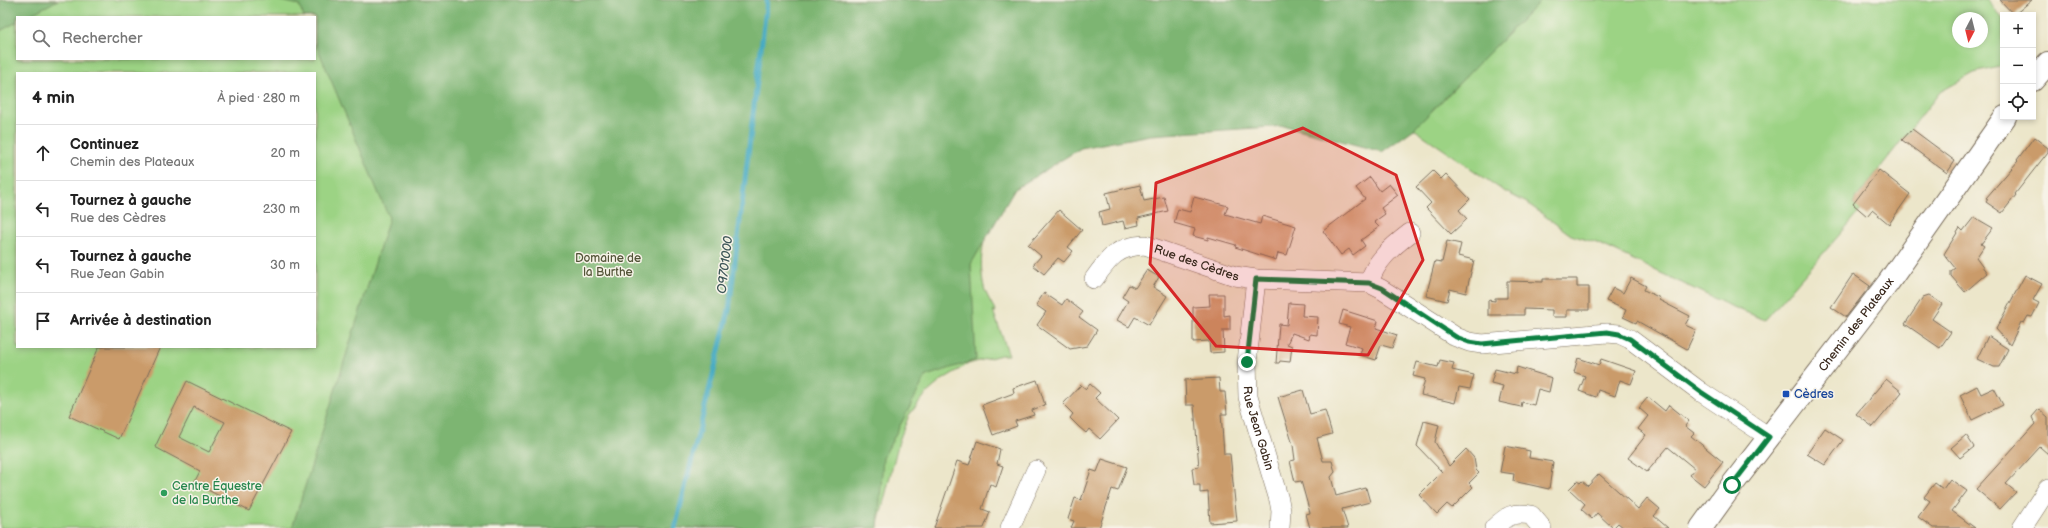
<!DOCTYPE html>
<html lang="fr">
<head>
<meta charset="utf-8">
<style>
	body { margin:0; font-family:"Balsamiq Sans",sans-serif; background:#f6f6f6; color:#222 }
	.controls { position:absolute; right:12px; top:12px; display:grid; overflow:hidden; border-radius:0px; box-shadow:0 2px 6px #0003 }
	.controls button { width:36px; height:36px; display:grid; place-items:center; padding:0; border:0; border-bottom:1px solid #e0e0e0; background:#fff; color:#222; font:20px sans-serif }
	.compass { position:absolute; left:1952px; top:12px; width:36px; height:36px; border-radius:50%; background:#fff; box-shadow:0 2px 6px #0003; rotate:187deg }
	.stop { position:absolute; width:12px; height:12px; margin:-9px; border:3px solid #0b8043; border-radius:50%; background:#fff }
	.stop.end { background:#0b8043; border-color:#fff; box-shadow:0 1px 4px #0008 }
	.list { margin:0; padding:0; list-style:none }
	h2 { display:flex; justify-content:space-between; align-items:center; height:52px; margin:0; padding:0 16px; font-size:17px }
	h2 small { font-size:13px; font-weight:400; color:#767676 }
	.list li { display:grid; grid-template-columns:26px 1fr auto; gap:12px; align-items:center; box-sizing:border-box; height:56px; padding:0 16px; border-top:1px solid #e0e0e0 }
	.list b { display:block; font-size:15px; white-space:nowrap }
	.list p { margin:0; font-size:13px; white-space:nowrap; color:#767676 }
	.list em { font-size:13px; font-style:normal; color:#767676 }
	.icon { flex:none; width:22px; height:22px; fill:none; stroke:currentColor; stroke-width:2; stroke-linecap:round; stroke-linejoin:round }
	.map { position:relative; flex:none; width:2048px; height:528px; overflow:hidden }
	.search { position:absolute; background:#fff; box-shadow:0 2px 6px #0003; left:16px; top:16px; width:300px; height:44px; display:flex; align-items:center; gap:10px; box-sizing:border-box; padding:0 14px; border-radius:0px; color:#767676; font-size:15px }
	.panel { position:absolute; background:#fff; box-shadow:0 2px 6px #0003; left:16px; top:72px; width:300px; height:276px; border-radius:0px }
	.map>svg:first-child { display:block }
</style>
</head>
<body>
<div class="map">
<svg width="2048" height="528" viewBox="0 0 2048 528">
	<rect width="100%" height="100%" fill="#f7f3e8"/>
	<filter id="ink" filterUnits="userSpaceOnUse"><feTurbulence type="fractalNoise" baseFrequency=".025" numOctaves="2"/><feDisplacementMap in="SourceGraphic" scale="8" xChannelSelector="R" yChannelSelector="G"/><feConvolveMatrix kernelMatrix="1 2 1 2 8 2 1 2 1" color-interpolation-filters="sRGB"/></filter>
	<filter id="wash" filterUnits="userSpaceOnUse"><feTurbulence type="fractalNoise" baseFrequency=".012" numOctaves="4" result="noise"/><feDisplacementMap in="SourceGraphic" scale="16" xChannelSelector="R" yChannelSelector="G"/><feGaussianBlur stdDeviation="0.9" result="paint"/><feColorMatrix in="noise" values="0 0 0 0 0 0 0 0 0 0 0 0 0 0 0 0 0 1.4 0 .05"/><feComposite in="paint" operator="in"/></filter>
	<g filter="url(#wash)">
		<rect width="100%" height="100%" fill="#ece6ca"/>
		<path fill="#9cd384" stroke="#6c7e51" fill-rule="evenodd" d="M 0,0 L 1028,0 L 1046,155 C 1009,194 971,227 984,287 C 986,295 992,304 996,312 L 993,311 L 1009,355 L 1001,355 L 968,364 L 942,380 L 927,393 L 909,415 L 899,441 L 877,528 L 0,528 ZM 17,17 L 315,17 L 315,59 L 17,59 ZM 17,73 L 315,73 L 315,347 L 17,347 Z
			M 1541,0 L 1987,0 L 2003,18 L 2003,66 L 1974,73 L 1940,92 L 1857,197 L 1853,204 L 1861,210 L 1765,320 L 1726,304 L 1600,244 L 1571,235 L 1527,203 L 1502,190 L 1414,129 ZM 1958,18 L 1982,18 L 1982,42 L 1958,42 Z"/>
		<path fill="#7db572" stroke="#5c7048" d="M 0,0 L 58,0 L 26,17 L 17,17 L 17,22 L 0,31 Z
			M 277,0 L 1541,0 L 1414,129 L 1382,152 L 1286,126 L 1150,135 L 1081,148 L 1015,189 L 971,264 L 976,360 L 926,376 L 883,458 L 878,528 L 292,528 L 389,218 L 315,42 L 315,17 L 304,17 L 299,5 Z"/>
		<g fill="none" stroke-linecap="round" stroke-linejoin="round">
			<path stroke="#44aac3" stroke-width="5" d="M 675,528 L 729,310 L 767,0"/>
		</g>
		<g id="blocks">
			<path fill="#ca9b6a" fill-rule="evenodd" d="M 2000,0 L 2032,0 L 2014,15 Z
				M 1912,129 L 1955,161 L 1947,173 L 1902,140 Z
				M 2034,137 L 2048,148 L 2048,152 L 2015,194 L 2016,195 L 2002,213 L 1986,202 L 1988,199 L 1986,198 L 2018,161 L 2017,160 Z
				M 1879,170 L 1910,194 L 1889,224 L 1872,210 L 1867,216 L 1853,204 Z
				M 1433,171 L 1441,179 L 1446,174 L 1470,199 L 1459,210 L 1467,219 L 1451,234 L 1426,208 L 1431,203 L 1416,187 Z
				M 1370,177 L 1380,191 L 1389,184 L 1398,195 L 1381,208 L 1385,214 L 1374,222 L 1379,227 L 1361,240 L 1365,246 L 1353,255 L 1349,249 L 1341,255 L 1323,231 L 1365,199 L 1356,188 Z
				M 1140,185 L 1144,201 L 1164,197 L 1168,211 L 1138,218 L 1139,225 L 1125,228 L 1123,221 L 1102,226 L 1099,212 L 1110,209 L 1106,193 Z
				M 1194,197 L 1228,206 L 1225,214 L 1260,224 L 1262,216 L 1296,226 L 1287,255 L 1278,253 L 1276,260 L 1235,247 L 1236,245 L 1208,237 L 1208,240 L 1193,236 L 1195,229 L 1174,223 L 1178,209 L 1190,212 Z
				M 1059,210 L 1082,230 L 1068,247 L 1073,251 L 1064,262 L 1058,258 L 1044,274 L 1033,265 L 1041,256 L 1028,245 Z
				M 1974,217 L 1993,228 L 1981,244 L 1984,246 L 1976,258 L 1987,273 L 1965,292 L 1951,276 L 1951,271 L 1955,268 L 1944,254 L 1960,228 L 1963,231 Z
				M 1447,241 L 1461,244 L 1458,256 L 1474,260 L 1466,293 L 1450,289 L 1447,301 L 1426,296 L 1435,261 L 1442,262 Z
				M 1147,270 L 1159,277 L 1153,287 L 1167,296 L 1149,325 L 1135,317 L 1129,327 L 1117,320 L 1128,301 L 1122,297 L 1129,285 L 1135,288 Z
				M 1853,274 L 1870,286 L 1846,317 L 1831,307 Z
				M 2025,275 L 2042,284 L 2033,300 L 2039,303 L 2032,317 L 2028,316 L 2024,323 L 2021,322 L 2010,345 L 1996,329 Z
				M 1631,278 L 1646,286 L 1644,290 L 1660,298 L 1659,300 L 1690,316 L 1685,325 L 1696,330 L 1687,349 L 1637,321 L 1636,323 L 1623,317 L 1626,310 L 1606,301 L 1613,288 L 1623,293 Z
				M 1543,279 L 1577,279 L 1577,287 L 1589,287 L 1589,310 L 1567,310 L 1567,317 L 1552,317 L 1552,310 L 1524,309 L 1524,315 L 1488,315 L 1488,300 L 1495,301 L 1495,298 L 1507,298 L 1507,281 L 1543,282 Z
				M 1044,293 L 1062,305 L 1066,299 L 1083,312 L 1079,317 L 1097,330 L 1087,346 L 1070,349 L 1037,325 L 1046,312 L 1036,305 Z
				M 1209,294 L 1224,294 L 1224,316 L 1230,315 L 1230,330 L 1223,330 L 1224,352 L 1210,353 L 1209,341 L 1193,342 L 1193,307 L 1210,306 Z
				M 1929,295 L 1942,304 L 1932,319 L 1951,332 L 1940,348 L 1905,324 L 1923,297 Z
				M 1289,303 L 1303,304 L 1302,316 L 1318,317 L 1317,335 L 1310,334 L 1309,339 L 1292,333 L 1287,344 L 1292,346 L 1290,362 L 1280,361 L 1279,363 L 1276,363 L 1279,324 L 1287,325 Z
				M 1343,310 L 1378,321 L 1376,328 L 1397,335 L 1392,348 L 1381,345 L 1376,360 L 1360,355 L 1362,348 L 1345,343 L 1350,327 L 1339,324 Z
				M 1988,336 L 2008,349 L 1999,367 L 1994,367 L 1977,359 Z
				M 99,347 L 160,347 L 119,439 L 69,416 Z
				M 1578,358 L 1599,365 L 1601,359 L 1636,371 L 1631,384 L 1620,380 L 1615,396 L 1598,390 L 1596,397 L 1579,391 L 1585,376 L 1574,372 Z
				M 1440,360 L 1454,363 L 1452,370 L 1474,375 L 1470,389 L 1459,387 L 1455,403 L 1421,395 L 1425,379 L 1413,376 L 1417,362 L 1438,367 Z
				M 1517,367 L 1552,378 L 1549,392 L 1538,389 L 1534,405 L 1522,402 L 1521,407 L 1499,402 L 1503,386 L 1491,383 L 1495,369 L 1516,374 Z
				M 1219,378 L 1220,392 L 1225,392 L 1227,414 L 1221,414 L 1223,440 L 1224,454 L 1230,454 L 1237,521 L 1210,523 L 1208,492 L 1200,493 L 1200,485 L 1194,485 L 1192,468 L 1199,467 L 1194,405 L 1186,405 L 1185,380 Z
				M 1886,379 L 1902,392 L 1873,427 L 1856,414 Z
				M 1037,380 L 1045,405 L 1032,410 L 1034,415 L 1015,421 L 1017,426 L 993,435 L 982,405 L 1014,393 L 1013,388 Z
				M 187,381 L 291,432 L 249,511 L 194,483 L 200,471 L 155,447 ZM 194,407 L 225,422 L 209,452 L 179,437 Z
				M 1090,384 L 1100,393 L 1095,398 L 1118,420 L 1100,439 L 1089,429 L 1086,433 L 1079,427 L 1070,418 L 1073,414 L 1063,404 L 1081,385 L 1086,389 Z
				M 1977,386 L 1981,394 L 1994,388 L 2003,405 L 1972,420 L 1960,395 Z
				M 1303,390 L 1310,414 L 1325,410 L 1332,434 L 1317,438 L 1323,461 L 1332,461 L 1335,472 L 1331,477 L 1336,496 L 1366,488 L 1370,502 L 1342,509 L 1348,528 L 1310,528 L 1306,514 L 1310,513 L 1301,481 L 1295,482 L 1290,461 L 1295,460 L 1293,445 L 1278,397 Z
				M 1648,397 L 1665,411 L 1669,405 L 1689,421 L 1685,426 L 1694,433 L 1691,436 L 1723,462 L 1704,486 L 1690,475 L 1695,469 L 1668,447 L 1647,472 L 1628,458 L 1646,435 L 1638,429 L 1648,416 L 1639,408 Z
				M 2039,409 L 2048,417 L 2048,454 L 2040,447 L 2006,484 L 2016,492 L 2000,509 L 1976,489 L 2035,424 L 2032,417 Z
				M 1424,421 L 1439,425 L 1435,442 L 1449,466 L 1466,449 L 1474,458 L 1476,470 L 1479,473 L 1469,483 L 1473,487 L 1452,508 L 1447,504 L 1437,514 L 1419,495 L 1442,472 L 1417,446 Z
				M 1825,428 L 1843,440 L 1825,465 L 1807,454 Z
				M 1966,435 L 1974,447 L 1960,458 L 1951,448 Z
				M 977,441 L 1000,449 L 997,464 L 1003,466 L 996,487 L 990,484 L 982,509 L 990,512 L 984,528 L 934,528 L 957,461 L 969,465 Z
				M 1505,446 L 1530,451 L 1529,458 L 1553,462 L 1549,489 L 1513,481 L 1514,474 L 1500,472 Z
				M 1102,459 L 1127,467 L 1118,491 L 1112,489 L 1099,528 L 1071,528 L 1074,521 L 1068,519 L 1075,498 L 1081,500 L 1091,470 L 1097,472 Z
				M 1599,474 L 1638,509 L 1647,498 L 1660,509 L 1654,516 L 1668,528 L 1624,528 L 1618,523 L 1613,528 L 1597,513 L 1592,519 L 1581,509 L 1585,504 L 1569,489 L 1577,481 L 1580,483 L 1582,481 L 1588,486 Z
				M 1950,479 L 1967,491 L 1952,511 L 1975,528 L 1933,528 L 1918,517 L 1930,501 L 1924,497 L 1935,483 L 1943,489 Z"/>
		</g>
	</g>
	<g filter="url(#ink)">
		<use href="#blocks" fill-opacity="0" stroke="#796c5a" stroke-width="1"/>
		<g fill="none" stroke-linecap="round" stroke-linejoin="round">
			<g stroke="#796c5a" stroke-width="20">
				<g id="street">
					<path id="s1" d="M 1094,279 C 1109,258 1117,246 1145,245 L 1235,276 L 1256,279 L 1369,283 L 1381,289 L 1456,337 L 1469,342 L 1482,344 L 1607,333 L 1619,334 L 1630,339 L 1701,392 L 1769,437"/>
					<path id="s2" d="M 1256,279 L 1247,362 L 1248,397 L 1279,500 L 1281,511 L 1280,528"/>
					<path d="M 1369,283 C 1375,261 1393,246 1410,233"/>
					<path d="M 1010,528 L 1036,470"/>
					<path d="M 1494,528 C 1508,515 1513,512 1531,515 L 1542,528"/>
					<path d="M 2022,528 L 2048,488"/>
				</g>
			</g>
			<g stroke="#796c5a" stroke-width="24">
				<g id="secondary">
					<path d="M 2033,80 L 2048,63"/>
					<path id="s3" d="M 1701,528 L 1732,485 L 1888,283 L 2005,117"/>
				</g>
			</g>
			<use href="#street" stroke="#fff" stroke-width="19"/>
			<use href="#secondary" stroke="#fff" stroke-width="22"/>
		</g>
	</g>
	<g fill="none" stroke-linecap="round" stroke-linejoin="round" filter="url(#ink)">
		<path stroke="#0b8043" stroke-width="5" d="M 1247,362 L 1256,279 L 1369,283 L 1382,288 L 1456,337 L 1469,342 L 1482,344 L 1607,332 L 1619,334 L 1630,339 L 1701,392 L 1769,437 L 1732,485"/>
	</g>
	<path fill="#d62828" fill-opacity="0.2" stroke="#d62828" stroke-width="3" stroke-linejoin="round" d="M 1303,128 L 1396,175 L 1423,260 L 1368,355 L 1216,346 L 1150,264 L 1156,183 Z"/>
	<rect fill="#1a4fb4" stroke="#f7f3e8" stroke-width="1.5" x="1782" y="390" width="8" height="8" rx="2"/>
	<circle fill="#2e9e5b" stroke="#f7f3e8" stroke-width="1.5" cx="164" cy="493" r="4"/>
	<g text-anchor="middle" stroke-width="3" stroke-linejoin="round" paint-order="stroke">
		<g font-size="12" fill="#535438" stroke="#f7f3e8">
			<text x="608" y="262">Domaine de<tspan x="608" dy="14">la Burthe</tspan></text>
		</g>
		<g font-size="12" fill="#3b2a1e" stroke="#f7f3e8">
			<text dy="4" stroke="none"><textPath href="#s1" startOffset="119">Rue des Cèdres</textPath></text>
			<text dy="4" stroke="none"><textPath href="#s3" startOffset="256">Chemin des Plateaux</textPath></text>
			<text dy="4" stroke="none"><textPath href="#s2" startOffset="151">Rue Jean Gabin</textPath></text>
		</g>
		<g font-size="12" fill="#164399" stroke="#f7f3e8" text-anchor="start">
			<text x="1794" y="398">Cèdres</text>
		</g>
		<g font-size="12" fill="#27864d" stroke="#f7f3e8" text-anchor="start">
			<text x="172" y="490">Centre Équestre<tspan x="172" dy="14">de la Burthe</tspan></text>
		</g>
		<g font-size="13" font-style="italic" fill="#3e5758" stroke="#f7f3e8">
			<text transform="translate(724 265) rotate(-83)" y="5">O9701000</text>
		</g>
	</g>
</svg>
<div class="controls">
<button>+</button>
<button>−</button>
<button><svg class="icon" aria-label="locate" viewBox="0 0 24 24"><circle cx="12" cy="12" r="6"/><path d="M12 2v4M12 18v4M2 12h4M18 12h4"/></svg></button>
</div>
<svg class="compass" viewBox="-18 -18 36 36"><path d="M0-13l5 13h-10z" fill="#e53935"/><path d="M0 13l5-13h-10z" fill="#767676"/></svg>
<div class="stop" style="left:1732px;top:485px"></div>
<div class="stop end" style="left:1247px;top:362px"></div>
<div class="search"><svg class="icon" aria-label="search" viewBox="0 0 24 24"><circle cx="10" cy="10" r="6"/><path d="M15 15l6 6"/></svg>Rechercher</div>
<section class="panel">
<h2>4 min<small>À pied · 280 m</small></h2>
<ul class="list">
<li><svg class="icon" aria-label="ahead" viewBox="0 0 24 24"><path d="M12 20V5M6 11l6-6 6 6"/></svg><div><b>Continuez</b><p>Chemin des Plateaux</p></div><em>20 m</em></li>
<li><svg class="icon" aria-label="left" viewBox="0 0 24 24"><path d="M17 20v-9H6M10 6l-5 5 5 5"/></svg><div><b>Tournez à gauche</b><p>Rue des Cèdres</p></div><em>230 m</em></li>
<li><svg class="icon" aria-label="left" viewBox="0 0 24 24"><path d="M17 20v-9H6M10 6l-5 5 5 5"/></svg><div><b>Tournez à gauche</b><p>Rue Jean Gabin</p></div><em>30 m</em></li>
<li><svg class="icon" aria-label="arrive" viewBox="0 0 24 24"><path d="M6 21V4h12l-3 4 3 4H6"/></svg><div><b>Arrivée à destination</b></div></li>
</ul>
</section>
</div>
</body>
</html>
